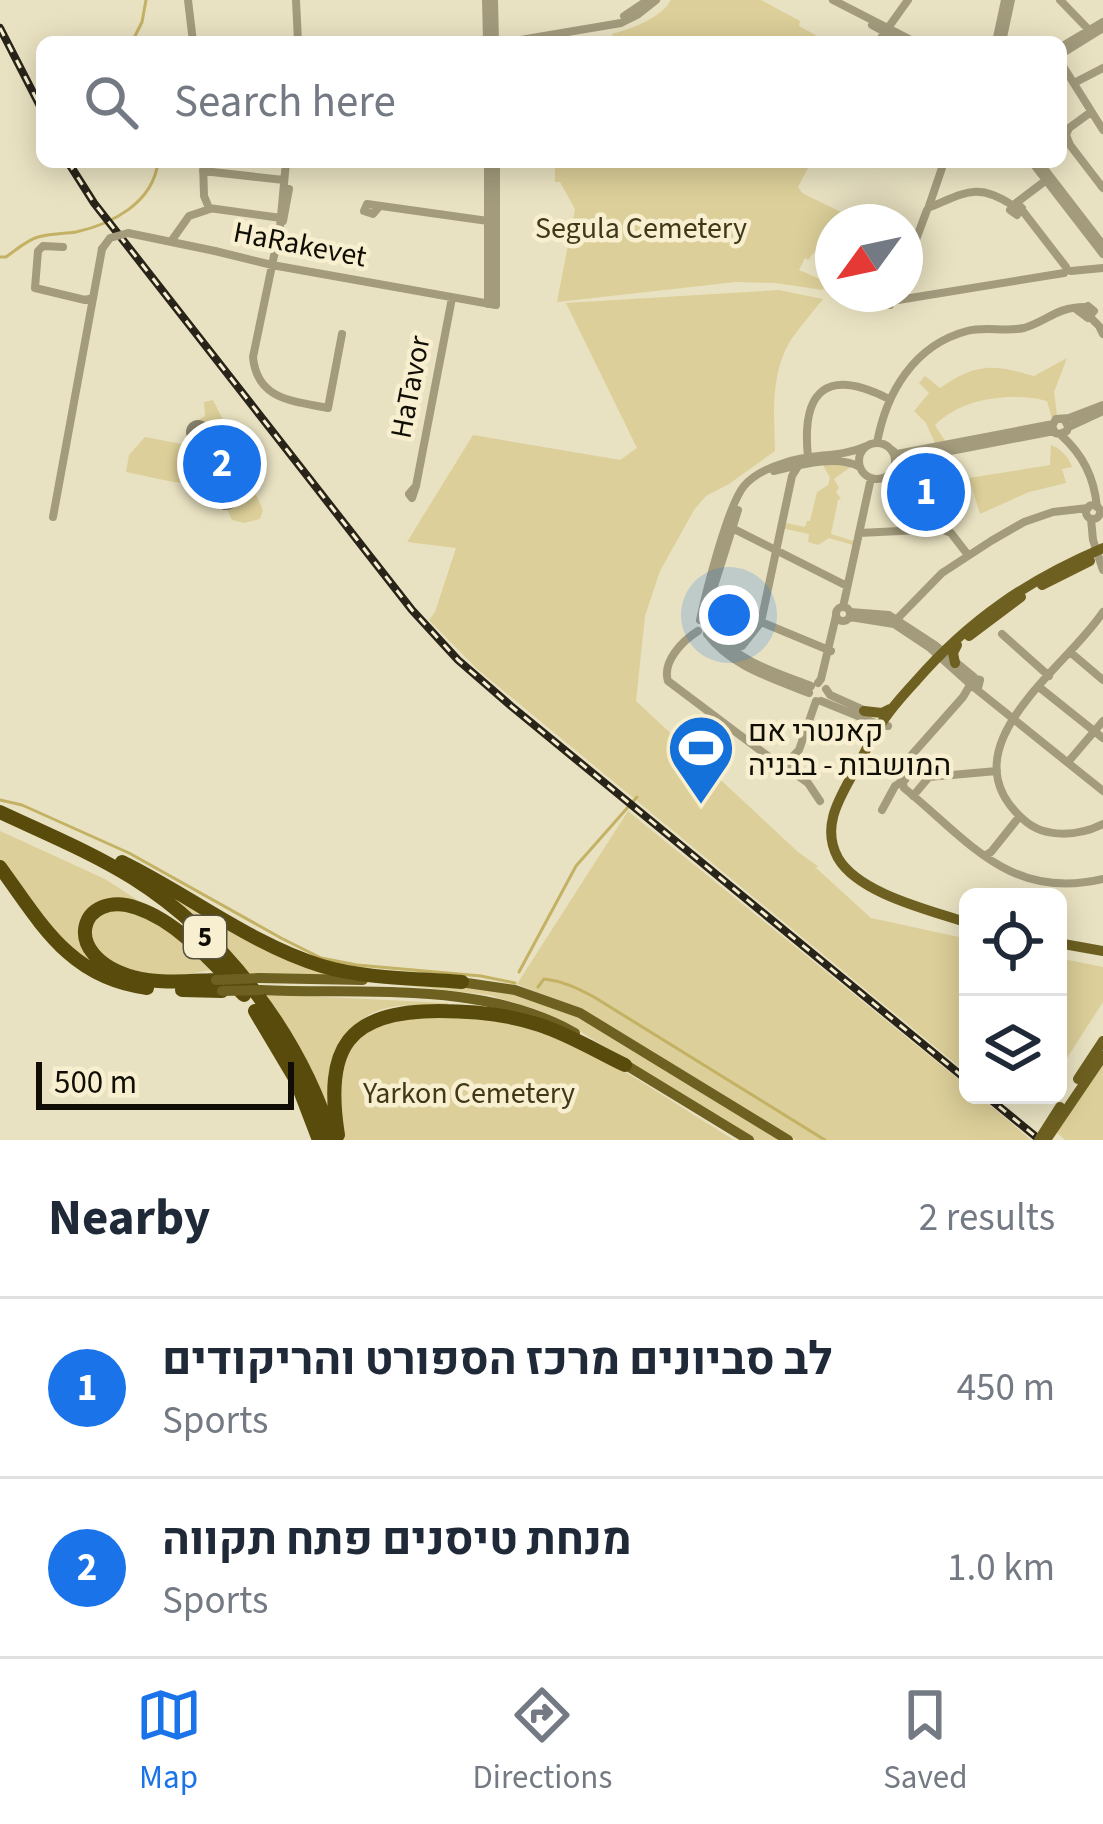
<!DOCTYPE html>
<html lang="en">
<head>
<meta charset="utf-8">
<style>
	body { margin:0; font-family:"Source Sans 3",Heebo,sans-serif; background:#f2f2f3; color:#1f2937 }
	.controls { position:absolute; right:36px; bottom:36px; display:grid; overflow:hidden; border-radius:18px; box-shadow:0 6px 30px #0003 }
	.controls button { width:108px; height:108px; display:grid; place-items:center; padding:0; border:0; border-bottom:3px solid #e0e1e3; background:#fff; color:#1f2937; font:60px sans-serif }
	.compass { position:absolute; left:815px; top:204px; width:108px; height:108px; border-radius:50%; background:#fff; box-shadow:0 6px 30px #0003; rotate:237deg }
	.scale { position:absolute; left:36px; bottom:30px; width:258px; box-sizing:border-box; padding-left:12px; border:6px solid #100d04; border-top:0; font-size:33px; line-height:42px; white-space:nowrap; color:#100d04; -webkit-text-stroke:9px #f7efcf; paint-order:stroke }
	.you { position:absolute; left:729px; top:615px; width:42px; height:42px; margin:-30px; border:9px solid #fff; border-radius:50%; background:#1a73e8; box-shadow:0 0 0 18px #1a73e833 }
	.badge { display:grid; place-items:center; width:78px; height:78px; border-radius:50%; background:#1a73e8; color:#fff; font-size:39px; font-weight:700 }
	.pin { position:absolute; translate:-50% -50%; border:6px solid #fff; box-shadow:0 3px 12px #0006 }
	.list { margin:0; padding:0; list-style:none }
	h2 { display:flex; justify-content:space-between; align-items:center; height:156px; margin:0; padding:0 48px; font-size:51px }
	h2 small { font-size:39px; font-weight:400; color:#747a83 }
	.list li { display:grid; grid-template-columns:78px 1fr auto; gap:36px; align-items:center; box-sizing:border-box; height:180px; padding:0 48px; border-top:3px solid #e0e1e3 }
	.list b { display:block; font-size:45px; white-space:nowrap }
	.list p { margin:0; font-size:39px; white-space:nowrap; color:#747a83 }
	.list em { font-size:39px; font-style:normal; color:#747a83 }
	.icon { flex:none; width:66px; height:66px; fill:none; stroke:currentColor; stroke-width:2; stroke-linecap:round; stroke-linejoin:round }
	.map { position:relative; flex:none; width:1103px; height:1140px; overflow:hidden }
	.search { position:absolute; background:#fff; box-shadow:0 6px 30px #0003; left:36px; right:36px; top:36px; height:132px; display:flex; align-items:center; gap:30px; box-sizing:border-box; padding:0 42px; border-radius:18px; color:#747a83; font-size:45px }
	.sheet { height:516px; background:#fff }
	nav { display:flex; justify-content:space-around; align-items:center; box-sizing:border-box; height:168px; border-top:3px solid #e0e1e3; background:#fff; font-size:33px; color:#747a83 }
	nav a { display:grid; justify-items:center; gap:6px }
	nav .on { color:#1a73e8 }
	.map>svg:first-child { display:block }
</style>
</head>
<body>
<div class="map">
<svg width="1103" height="1140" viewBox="0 0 1103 1140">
	<rect width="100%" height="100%" fill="#e9e2c2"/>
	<path fill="#dccf99" d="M 671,0 L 761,0 L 800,21 L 799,26 L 828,42 L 613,42 L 612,34 C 631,29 661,18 671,0 Z
		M 555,162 L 814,162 L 812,167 L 809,166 L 798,187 L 802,193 L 845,214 L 838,222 L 833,222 L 833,229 L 808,260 L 805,258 L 799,270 L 827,282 L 823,290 L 775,283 L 736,282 L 557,302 L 575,209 L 560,182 L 555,182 Z
		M 779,290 L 823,299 C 813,312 802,324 793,337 C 770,370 774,413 775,451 L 729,484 L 706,496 L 694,510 L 660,571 L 645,616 L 636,701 L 798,852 L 819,867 L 815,867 L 871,918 L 968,939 L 968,1074 L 477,669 L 429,620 L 435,612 L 456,548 L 407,542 L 473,435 L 620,460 L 637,448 L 566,303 Z
		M 1067,358 L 1054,392 L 1057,415 L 1053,422 L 1047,401 C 1010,392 962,398 935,425 L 945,441 L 935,443 L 926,423 L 914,411 L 929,393 L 919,383 L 925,376 L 940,388 C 976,363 993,364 1034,376 Z
		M 213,400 L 241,455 L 243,467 L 263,510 L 260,519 L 244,523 L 232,520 L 226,507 L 219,503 L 189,438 L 188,426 L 205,416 L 204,402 Z
		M 145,437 L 187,445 L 202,484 L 173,482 L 126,472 L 129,455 Z
		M 1051,445 C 1060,448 1069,457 1072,467 L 1062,469 L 1066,483 L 1029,492 L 980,514 L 969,478 L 1050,465 Z
		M 822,463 L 856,463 L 834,479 L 839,488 L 836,492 L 841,499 L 838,500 L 831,534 L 857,542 L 856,546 L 829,538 L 818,545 L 808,542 L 809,534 L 781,528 L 782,522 L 805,527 L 807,521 L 810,521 L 817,492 L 828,485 L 830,478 Z
		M 628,811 L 968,1087 L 968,1095 L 978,1095 L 1031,1140 L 796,1140 L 595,1017 L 517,984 Z
		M 0,831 L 105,879 L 162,916 L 105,902 L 82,940 L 139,984 L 73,956 L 0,862 Z
		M 161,891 L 288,960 L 306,968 L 336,976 L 250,975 L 212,933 Z
		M 103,910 L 134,910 L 172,933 L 215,969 L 161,979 L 106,963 L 88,931 Z
		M 1058,958 L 1103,967 L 1103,1002 L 1058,1072 Z
		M 402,985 L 476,987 L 535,999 L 586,1021 L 782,1140 L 754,1140 L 573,1027 L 538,1010 L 489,995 Z
		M 264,994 L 448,1003 L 448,1006 C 419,1005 376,1000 355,1027 C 345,1039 335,1092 330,1111 L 305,1058 Z
		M 468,1014 L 537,1029 L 621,1069 L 734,1140 L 344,1140 L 340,1124 L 340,1068 L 350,1047 L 381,1020 Z
		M 1103,1065 L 1103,1140 L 1065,1140 L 1054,1130 Z"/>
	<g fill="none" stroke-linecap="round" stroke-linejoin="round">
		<path stroke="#c3b164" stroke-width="3" d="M 132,42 L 142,22 L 146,0
			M 0,257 L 6,257 C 16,250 27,240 38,237 C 50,233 64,234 76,232 C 112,224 153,203 158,162
			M 0,800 L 22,805 L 129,853 L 281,938 L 321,958 L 357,965 L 481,976 L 515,983
			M 519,972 L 576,866 L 637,797
			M 538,987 L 544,979 C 563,981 577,988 594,997 L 825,1140"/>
		<path stroke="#88836e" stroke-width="24" d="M 198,432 L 226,498"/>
		<path stroke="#a39b7c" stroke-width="8" d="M 188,0 L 193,42
			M 296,0 L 298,42
			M 486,0 L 487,42
			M 494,0 L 495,42
			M 833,0 L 915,42
			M 1060,0 L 1089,30
			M 624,16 L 648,0
			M 872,25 L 903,42
			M 508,42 L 621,23 L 637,15 L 656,0
			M 878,42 L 908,0
			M 996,42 L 1005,0
			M 1002,42 L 1011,0
			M 1061,47 L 1103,22
			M 1061,54 L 1103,28
			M 1061,63 L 1103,130
			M 1074,83 L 1103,68
			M 1091,112 L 1069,128 L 1066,135 L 1070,145 L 1103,188
			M 203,162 L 204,196 L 209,208 L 281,218
			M 286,162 L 280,227 L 253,357 C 257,400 293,401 328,408 L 342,334
			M 488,162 L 488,304
			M 1032,162 L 1103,254
			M 1039,162 L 1103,245
			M 203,171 L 284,180
			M 1016,203 L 1045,181
			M 1016,203 L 1022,208 L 1017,215 L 1010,210 Z
			M 929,206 L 944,162
			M 930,207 C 965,193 977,182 1012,205
			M 378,208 L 373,214 L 364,211 L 367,204 L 488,221
			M 1022,210 L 1066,267
			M 283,221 L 289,189
			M 172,240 L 189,216 L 210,209
			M 63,247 L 43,246 L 38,251 L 35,288 L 85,300 L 93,298
			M 215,251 L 272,265 L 496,305 L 496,162
			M 905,269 L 927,210
			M 1071,271 L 1103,268
			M 858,294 L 876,303 L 884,303
			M 886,298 L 891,300 L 890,305 L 884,303 Z
			M 892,301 L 1064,273
			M 1076,309 L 1088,318 L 1094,311 L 1088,306 L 1083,313
			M 1091,318 L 1099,326 L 1103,334
			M 1064,419 L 1068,426 L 1067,431 L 1060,434 L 1055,433 L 1052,426 L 1056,419 L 1069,418 L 1103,405
			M 1069,427 L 1103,411
			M 1061,435 C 1083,455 1094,477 1097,507
			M859 461a18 18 0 1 1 36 0a18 18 0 1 1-36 0Z
			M 877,443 C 886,393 914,345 967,331 C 985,326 1005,332 1024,328 C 1048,321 1056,307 1085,307
			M 892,450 L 897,454 L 1053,424
			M 808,457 C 801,390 827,367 889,399
			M 895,464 L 899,461 L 1054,431
			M 774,471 C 799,465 838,454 860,467
			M 416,486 L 409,494 L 412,498 L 416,486 L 452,298
			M1086 512a7 7 0 1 1 14 0a7 7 0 1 1-14 0Z
			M 53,517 L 102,249
			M 1091,519 L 1093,540 L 1103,570
			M 732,528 L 847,586
			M 859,533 L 941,529 L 951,533 L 968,555
			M836 614a7 7 0 1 1 14 0a7 7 0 1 1-14 0Z
			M 843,607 L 871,478
			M 850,612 L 889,615 L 935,645 L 974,677
			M 1103,612 C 1066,669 942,748 1024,820 C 1045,839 1079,836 1103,824
			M 850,617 L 894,624 L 930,648 L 969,683
			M 707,619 L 709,602 L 738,510
			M 897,619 L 942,573 L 991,541 L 1024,522 L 1053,512 L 1088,508
			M 700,620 C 706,592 728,505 744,486 C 753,475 771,467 784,463 C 812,453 840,458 867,446
			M 761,622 L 831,651
			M 712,629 C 737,662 775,672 811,686
			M 698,631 C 682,641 662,662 668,681 L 769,757 L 777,761 L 788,761
			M 707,634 C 732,667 772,678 809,693
			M 1002,634 L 1049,676
			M 731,650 L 742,646 L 761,622 L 792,476 L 797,468
			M 1070,652 L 1103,680
			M 972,678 L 980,680 L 978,688 L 971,687 Z
			M 818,683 L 821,679 L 836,616
			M 1039,687 L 1103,738
			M 826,689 L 830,695 L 868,712
			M 976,689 L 1103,791
			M 821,701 L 880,725 L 888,726
			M 909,758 L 929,777
			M 788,761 L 799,750 L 816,701
			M 788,761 L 794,773 L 808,783 L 820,801
			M 1068,762 L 1103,721
			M 901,775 L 904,788 C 969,841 1010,901 1103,879
			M 900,777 L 909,758 L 963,697 L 970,685
			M 913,796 L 929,777 L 997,771
			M 882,810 L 895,786 L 905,780
			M 986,855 L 991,852 L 1019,817"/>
		<path stroke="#6e6020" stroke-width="10" d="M 1042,585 L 1090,561
			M 969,636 L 1021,597
			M 955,663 L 953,653 L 957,645
			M 864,711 L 882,713 L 890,709
			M 968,923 C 930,910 859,894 838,858 C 821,827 839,799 854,772 C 863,756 871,739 881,724 C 891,708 904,694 916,681 C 970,619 1028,580 1103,548
			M 1058,943 L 1103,951
			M 259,978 L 363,980
			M 460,982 L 515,990 L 580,1013 L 788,1140
			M 261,990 C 364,995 483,980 575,1033
			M 621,1062 L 749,1140
			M 1078,1079 L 1103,1041
			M 1046,1140 L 1103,1056"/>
		<path stroke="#594b0c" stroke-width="14" d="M 0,812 C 45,833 91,852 133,878 C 225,936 301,1037 332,1140
			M 122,862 C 188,894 252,945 322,966 C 366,979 415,978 462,982
			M 0,867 C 42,925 70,978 147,988
			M 216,980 C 188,981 160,984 133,977 C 57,955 81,888 137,908 C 179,922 214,964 244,995
			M 182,990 L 222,991
			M 255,1011 L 296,1080 L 319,1140
			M 338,1135 C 324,1048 347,1011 439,1011 C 474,1011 507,1014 540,1025 C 570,1035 598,1052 625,1065"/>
		<g stroke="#282419" stroke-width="8">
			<path id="rail" d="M 0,28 L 42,110
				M 68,162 L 94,203 L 412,610 L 458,660 L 511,706 L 968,1081
				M 985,1095 L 1040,1140"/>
		</g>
		<use href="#rail" stroke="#f7efcf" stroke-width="3" stroke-dasharray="9" stroke-linecap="butt"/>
		<path stroke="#a39b7c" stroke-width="8" d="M 102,249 L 110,238 L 128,233 L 215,251"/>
		<path stroke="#6e6020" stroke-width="10" d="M 216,980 L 259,978
			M 222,991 L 261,990
			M 1039,1140 L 1060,1107"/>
	</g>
	<defs>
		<g id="stadium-pin" transform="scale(3.45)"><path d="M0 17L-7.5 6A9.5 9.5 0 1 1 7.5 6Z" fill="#1471da" stroke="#f7efcf"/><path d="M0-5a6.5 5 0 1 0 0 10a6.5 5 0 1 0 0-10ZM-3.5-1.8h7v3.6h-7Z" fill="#fff"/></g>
	</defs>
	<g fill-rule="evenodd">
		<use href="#stadium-pin" x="701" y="748"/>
	</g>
	<g text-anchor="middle" stroke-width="9" stroke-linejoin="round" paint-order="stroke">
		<rect fill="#f7efcf" stroke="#555141" stroke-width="3" x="184" y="916" width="42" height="42" rx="9"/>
		<g font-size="27" font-weight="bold" fill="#100d04">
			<text x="205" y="946">5</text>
		</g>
		<g font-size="30" fill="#403816" stroke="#f7efcf">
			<text x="641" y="238">Segula Cemetery</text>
			<text x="469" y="1103">Yarkon Cemetery</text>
		</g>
		<g font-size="30" fill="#100d04" stroke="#f7efcf">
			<text transform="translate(300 244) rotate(11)" y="10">HaRakevet</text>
			<text transform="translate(410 387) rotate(-79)" y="10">HaTavor</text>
		</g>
		<g font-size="30" fill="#100d04" stroke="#f7efcf" text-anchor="start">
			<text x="748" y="741">קאנטרי אם<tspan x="748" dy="34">המושבות - בבניה</tspan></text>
		</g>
	</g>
</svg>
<div class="controls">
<button><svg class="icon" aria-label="locate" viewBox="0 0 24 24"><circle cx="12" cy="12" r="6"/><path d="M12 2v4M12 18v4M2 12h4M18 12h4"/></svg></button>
<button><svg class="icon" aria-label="layers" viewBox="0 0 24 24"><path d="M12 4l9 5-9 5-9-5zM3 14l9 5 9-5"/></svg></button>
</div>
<svg class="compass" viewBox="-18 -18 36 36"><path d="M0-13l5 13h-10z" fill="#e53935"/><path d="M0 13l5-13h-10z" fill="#747a83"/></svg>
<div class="scale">500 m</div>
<div class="you"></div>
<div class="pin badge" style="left:926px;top:492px">1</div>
<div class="pin badge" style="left:222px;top:464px">2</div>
<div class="search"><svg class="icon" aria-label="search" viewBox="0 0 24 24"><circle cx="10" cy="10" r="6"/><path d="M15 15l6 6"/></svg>Search here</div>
</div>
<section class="sheet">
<h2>Nearby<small>2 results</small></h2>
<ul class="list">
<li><span class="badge">1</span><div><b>לב סביונים מרכז הספורט והריקודים</b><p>Sports</p></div><em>450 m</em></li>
<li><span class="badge">2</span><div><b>מנחת טיסנים פתח תקווה</b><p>Sports</p></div><em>1.0 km</em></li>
</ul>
</section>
<nav>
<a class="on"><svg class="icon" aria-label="map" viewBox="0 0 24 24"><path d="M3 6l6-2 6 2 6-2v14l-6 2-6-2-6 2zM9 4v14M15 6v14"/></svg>Map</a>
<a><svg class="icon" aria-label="directions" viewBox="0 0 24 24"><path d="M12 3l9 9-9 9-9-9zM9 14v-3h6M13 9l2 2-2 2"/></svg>Directions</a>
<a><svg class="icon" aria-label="saved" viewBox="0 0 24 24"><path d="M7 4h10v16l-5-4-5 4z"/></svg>Saved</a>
</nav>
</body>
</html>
